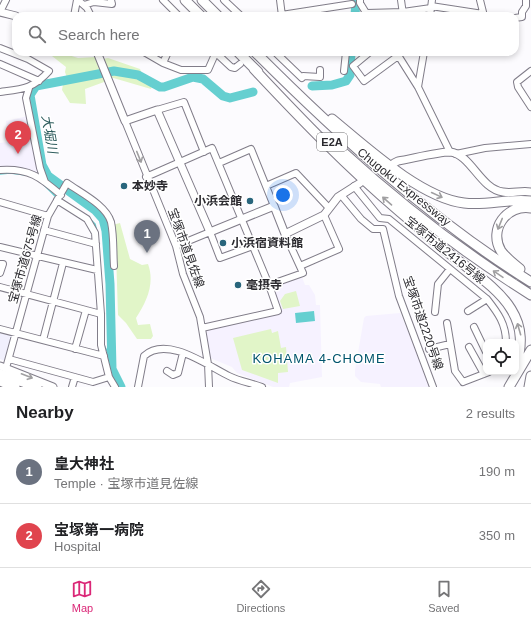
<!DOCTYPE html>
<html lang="en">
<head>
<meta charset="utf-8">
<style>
	body { margin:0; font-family:Arial,"Noto Sans JP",sans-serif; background:#f6f6f6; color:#202124 }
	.controls { position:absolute; right:12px; bottom:12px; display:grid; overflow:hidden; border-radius:8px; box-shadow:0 2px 6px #0003 }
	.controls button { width:36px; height:36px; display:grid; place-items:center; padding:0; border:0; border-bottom:1px solid #e0e0e0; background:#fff; color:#202124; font:20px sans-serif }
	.you { position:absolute; left:283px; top:195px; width:14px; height:14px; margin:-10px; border:3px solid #fff; border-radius:50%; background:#1a73e8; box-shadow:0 0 0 6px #1a73e833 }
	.badge { display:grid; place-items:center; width:26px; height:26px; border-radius:50%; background:#db2777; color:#fff; font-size:13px; font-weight:700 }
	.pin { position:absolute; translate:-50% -33px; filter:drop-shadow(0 1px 2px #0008) }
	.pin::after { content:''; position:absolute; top:21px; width:14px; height:12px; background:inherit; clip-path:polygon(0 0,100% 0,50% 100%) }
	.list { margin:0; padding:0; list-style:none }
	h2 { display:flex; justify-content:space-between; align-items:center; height:52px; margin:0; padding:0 16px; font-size:17px }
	h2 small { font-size:13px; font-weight:400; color:#757577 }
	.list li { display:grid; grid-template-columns:26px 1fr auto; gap:12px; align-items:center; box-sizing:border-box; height:64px; padding:0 16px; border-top:1px solid #e0e0e0 }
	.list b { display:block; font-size:15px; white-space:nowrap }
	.list p { margin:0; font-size:13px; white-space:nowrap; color:#757577 }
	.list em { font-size:13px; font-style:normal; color:#757577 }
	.icon { flex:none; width:22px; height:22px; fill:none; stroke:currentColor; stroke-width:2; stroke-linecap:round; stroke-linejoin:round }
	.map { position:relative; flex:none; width:531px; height:387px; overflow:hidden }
	.search { position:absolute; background:#fff; box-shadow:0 2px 6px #0003; left:12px; right:12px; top:12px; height:44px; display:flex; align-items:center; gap:10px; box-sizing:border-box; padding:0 14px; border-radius:12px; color:#757577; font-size:15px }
	.sheet { height:180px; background:#fff }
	nav { display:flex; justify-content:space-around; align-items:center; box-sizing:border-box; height:56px; border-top:1px solid #e0e0e0; background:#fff; font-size:11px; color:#757577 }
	nav a { display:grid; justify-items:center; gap:2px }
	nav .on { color:#db2777 }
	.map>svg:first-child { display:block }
</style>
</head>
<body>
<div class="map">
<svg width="531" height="387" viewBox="0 0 531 387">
	<rect width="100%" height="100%" fill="#fcfbfe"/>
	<path fill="#f1f0fd" d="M 0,331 L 11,333 L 12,336 L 5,361 L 0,359 Z"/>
	<path fill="#f6f2ff" d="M 28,116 L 41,174 L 23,169 L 0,168 L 0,143 L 8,142 L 6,121 Z
		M 302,277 L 305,285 L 309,285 L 315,295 L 316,305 L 320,305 L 322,377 L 290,383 L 289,387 L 273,387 L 237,373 L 232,367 L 210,358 L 206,329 L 281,311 L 272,286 Z
		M 400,313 L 410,336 L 429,387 L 381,387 L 380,384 L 361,382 L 355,376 L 355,370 L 364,318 L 366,316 Z"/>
	<path fill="#e1f5c8" d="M 54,52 L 59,52 L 78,58 L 96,57 L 105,79 L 104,82 L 85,89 L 86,104 L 70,103 L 62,90 L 63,84 L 68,81 L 65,72 L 66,67 L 52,56 Z
		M 108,58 L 140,69 L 143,76 L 154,79 L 151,89 L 110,77 L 103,59 Z
		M 120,223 L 130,259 L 142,265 L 148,264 C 155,283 147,301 136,318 L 138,325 L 150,324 L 153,336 L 151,339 L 137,339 L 126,323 L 118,315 L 116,253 L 108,226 Z
		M 296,291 L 300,306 L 283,309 L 280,301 L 285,294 Z
		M 271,329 L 272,333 L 278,331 L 281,348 L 286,347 L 288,372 L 278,373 L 278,383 L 242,370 L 233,338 Z"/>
	<path fill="#65cfd0" d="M 314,311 L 315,321 L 296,323 L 295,313 Z"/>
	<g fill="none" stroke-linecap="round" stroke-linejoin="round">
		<path stroke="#65cfd0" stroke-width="1.5" d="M 0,174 L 10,173 L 26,175
			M 42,183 L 56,197
			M 89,218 L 95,224 L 97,232
			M 104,313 L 104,345 L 110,357"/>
		<path stroke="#65cfd0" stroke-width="9" d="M 355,16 L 356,0
			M 312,86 L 332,85 L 346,81 L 350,75 L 351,52
			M 121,387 L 112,369 L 110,284 L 106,231 L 103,219 L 95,210 L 48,176 L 42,165 L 30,95 L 36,86 L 114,71 L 138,75 L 160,87 L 164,87 L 193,77 L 203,79 L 223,96 L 230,98 L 253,92"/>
		<g stroke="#817d89" stroke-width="8">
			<path id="minor" d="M 78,0 L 87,8 L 91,16
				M 163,0 L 179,16
				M 224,0 L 241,16
				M 280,0 L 282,16
				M 360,0 L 360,3 L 368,16
				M 401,0 L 403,14
				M 480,0 L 484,16
				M 84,5 L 94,2 L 112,4 L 111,0
				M 431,6 L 483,14
				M 0,12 L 6,0
				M 367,13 L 403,12 L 431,8
				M 74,16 L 77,0
				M 275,16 L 352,4
				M 430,16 L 432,0
				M 515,18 L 522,17 L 522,12 L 526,6 L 526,0
				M 0,48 L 28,59 L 49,71 C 33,89 22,89 0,92
				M 144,52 L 163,63 L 168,52
				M 215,52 L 231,67 L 235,68 L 240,64
				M 275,52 L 302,78 L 303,76 L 320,77 L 320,70
				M 370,52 L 353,66 L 364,81 L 398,56
				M 396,52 L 418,87
				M 424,52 L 418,87 L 450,152
				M 163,63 L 181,70 L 208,70 L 216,52
				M 0,64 L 39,81
				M 344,71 L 346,52
				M 531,71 L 517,82 L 518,87 L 531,107
				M 29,88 L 26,98 L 40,168 L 45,182
				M 157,110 L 184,102 L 204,152
				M 125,121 L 176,246 L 183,274 L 200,317 L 208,364 L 209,387
				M 456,154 L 485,148 L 531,144
				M 219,163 L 251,149 L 274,206
				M 0,170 C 29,168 40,177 61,195
				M 146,177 L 212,148 L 269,285 L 278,311 L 202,328
				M 266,186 L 296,173 L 329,208
				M 354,186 L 380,218 L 389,219 L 487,299 C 498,313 506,324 506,342
				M 341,195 L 361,219 L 373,229 L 383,229 L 399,296 L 433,387
				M 57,200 L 87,219 L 95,233 L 101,314 L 101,345 L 109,377 L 115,387
				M 0,202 L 48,216
				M 44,230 L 96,244
				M 176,246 L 210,232 L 220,258 L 253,246
				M 0,247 L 97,270
				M 0,264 L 3,264 L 0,273
				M 300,266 L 339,249 L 324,215
				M 269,285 L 303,273 L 285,234
				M 0,287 L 101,314
				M 468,311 L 487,299
				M 435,312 L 438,284 L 450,269
				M 447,323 L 455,371 L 463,382
				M 474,327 L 486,352
				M 0,329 L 104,356
				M 43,340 L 63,263
				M 469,347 L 484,374
				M 75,349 L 86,310
				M 429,349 L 450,344
				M 9,359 L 93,382 L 109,377
				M 6,368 L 48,216 L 67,183 C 81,193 106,205 111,222 C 114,236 113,252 114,266
				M 167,371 L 173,375 L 178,373 L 183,353
				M 463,382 L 489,372
				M 72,387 L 75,377
				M 138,387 L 144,356 C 167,335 208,366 229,376 C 239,381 251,383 262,387"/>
		</g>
		<g stroke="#817d89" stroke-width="9">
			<path id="major" d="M 0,12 L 16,16
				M 97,52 L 125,121 L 157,110 L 210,232 L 274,206 L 285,234 L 324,215 L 338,197 L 360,183
				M 394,163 L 398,161 C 411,159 437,152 450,152 C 471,154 480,189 503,192 C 513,194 521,190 531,192
				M 0,366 L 53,387"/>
		</g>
		<g stroke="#817d89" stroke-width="11">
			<path id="highway" d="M 185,0 L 201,16
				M 202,0 L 218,16
				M 238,52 L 258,72
				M 255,52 C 340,137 429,218 531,282
				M 254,69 C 300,118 347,167 399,211 C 418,227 436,243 455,258 C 474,273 498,288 511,309 C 523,328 522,346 516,367
				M 332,119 C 366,147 421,198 464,203 C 487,206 509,198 531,201
				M 342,151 C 400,204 464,253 531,295
				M 520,269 C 513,263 506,258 501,251 C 488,229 507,204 531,208
				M 0,374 L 37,387
				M 0,381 L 15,387
				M 509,387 L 531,350
				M 529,387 L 531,376"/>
		</g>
		<use href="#minor" stroke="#fff" stroke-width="6"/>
		<use href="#major" stroke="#fff" stroke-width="7"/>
		<use href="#highway" stroke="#fff" stroke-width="9"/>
	</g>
	<defs><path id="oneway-shaft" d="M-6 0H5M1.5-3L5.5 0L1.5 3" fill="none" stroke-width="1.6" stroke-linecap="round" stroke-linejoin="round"/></defs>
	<g stroke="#a09fa1">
		<use href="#oneway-shaft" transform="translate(139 157) rotate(68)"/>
		<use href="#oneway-shaft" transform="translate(437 195) rotate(25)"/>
		<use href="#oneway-shaft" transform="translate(387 201) rotate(-139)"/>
		<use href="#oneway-shaft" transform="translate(500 224) rotate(112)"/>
		<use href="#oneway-shaft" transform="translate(498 274) rotate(-146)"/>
		<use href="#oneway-shaft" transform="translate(519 329) rotate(-106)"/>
		<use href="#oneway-shaft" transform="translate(27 376) rotate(21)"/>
	</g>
	<g fill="#28657c" stroke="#fff" stroke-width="1.5">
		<circle cx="124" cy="186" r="4"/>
		<circle cx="250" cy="201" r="4"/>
		<circle cx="223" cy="243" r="4"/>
		<circle cx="238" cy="285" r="4"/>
	</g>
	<g text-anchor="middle" stroke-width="3" stroke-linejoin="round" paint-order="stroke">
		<rect fill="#fff" stroke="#6b6a6d" stroke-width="1" x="317" y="133" width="30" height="18" rx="3"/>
		<g font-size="11" font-weight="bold" fill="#2b2a2f">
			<text x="332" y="146">E2A</text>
		</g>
		<g font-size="12" font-weight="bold" fill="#2b2a2f" stroke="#fff" text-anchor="start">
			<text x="132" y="190">本妙寺</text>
			<text x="242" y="205" text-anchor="end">小浜会館</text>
			<text x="231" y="247">小浜宿資料館</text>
			<text x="246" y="289">毫摂寺</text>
		</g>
		<g font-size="12" fill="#2b2a2f" stroke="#fff">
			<text transform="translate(404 187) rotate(39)" y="4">Chugoku Expressway</text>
			<text transform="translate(186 248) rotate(70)" y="4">宝塚市道見佐線</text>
			<text transform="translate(445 250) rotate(39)" y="4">宝塚市道2416号線</text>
			<text transform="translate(25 259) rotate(-74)" y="4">宝塚市道675号線</text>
			<text transform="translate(423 323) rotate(71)" y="4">宝塚市道2220号線</text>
		</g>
		<g font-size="13" font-style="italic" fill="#2e5c5d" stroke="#fff">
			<text transform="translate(50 134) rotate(80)" y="5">大堀川</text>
		</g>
		<g font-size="13" letter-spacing="1" fill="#00546c" stroke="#fff">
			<text x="319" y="363">KOHAMA 4-CHOME</text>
		</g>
	</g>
</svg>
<div class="controls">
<button><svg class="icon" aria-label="locate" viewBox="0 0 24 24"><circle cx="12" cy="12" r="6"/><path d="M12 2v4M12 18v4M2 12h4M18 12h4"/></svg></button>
</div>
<div class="you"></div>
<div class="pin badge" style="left:147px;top:253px;background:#6b7280">1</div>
<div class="pin badge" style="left:18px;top:154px;background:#e0444e">2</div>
<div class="search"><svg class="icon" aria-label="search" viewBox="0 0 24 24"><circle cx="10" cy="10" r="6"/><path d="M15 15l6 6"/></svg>Search here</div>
</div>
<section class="sheet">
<h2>Nearby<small>2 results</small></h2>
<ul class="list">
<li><span class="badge" style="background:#6b7280">1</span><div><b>皇大神社</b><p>Temple · 宝塚市道見佐線</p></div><em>190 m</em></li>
<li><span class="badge" style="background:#e0444e">2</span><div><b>宝塚第一病院</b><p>Hospital</p></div><em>350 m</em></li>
</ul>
</section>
<nav>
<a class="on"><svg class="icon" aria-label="map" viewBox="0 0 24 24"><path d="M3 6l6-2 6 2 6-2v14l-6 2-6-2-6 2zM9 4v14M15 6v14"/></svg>Map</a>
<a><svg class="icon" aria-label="directions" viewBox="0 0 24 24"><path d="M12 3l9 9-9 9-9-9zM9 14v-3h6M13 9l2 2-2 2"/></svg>Directions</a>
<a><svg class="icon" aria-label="saved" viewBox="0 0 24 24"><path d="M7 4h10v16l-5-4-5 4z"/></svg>Saved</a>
</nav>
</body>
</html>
